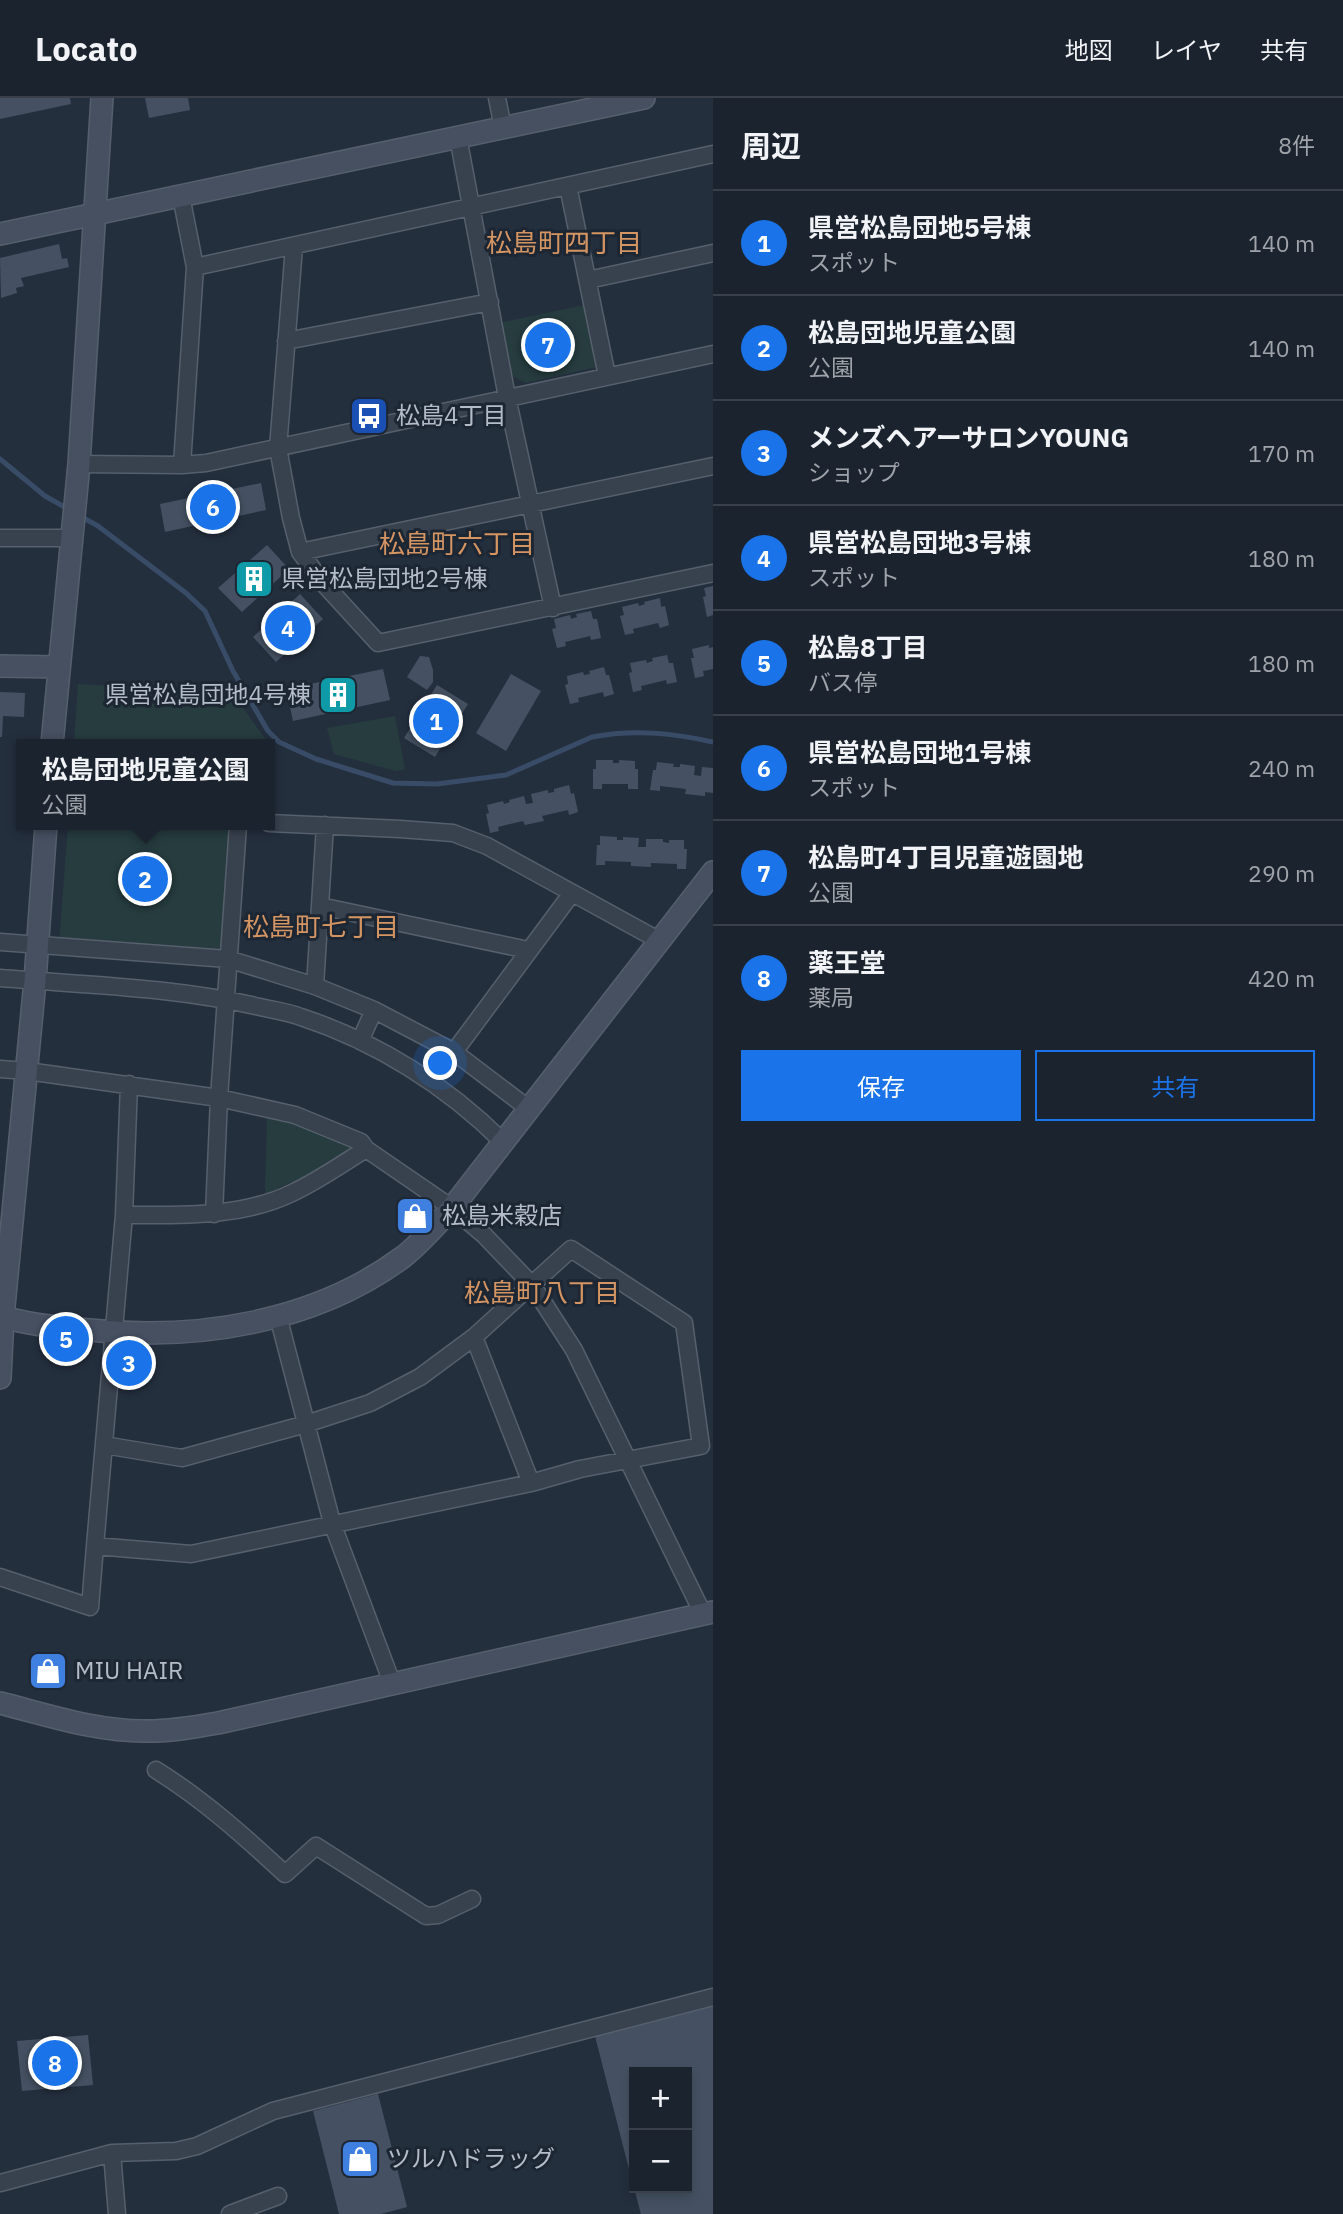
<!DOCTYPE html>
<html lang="ja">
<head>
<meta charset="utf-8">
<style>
	body { margin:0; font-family:"IBM Plex Sans","Noto Sans JP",sans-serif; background:#282f3a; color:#f1f3f6 }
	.controls { position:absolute; right:21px; bottom:21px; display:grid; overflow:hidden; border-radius:0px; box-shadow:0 4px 10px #0003 }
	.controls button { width:63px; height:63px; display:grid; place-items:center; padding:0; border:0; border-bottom:2px solid #39404a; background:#1b232e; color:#f1f3f6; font:35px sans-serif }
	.you { position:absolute; left:441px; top:966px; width:24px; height:24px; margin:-18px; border:5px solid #fff; border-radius:50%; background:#1a73e8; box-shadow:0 0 0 10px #1a73e833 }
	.badge { display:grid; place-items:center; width:46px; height:46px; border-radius:50%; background:#1a73e8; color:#fff; font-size:23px; font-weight:700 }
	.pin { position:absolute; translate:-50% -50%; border:4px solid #fff; box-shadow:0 2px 7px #0006 }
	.popup { position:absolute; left:16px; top:641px; width:259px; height:91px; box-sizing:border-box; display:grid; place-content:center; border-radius:0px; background:#1b232e; filter:drop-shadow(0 2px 5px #0005); font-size:23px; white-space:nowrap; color:#a0a4aa }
	.popup b { font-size:26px; color:#f1f3f6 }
	.popup::after { content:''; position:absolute; left:50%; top:100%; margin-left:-14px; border:14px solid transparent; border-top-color:#1b232e }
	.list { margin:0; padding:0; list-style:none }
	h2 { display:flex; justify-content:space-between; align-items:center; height:91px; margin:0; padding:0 28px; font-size:30px }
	h2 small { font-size:23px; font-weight:400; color:#a0a4aa }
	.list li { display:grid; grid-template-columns:46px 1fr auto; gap:21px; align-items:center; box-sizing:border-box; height:105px; padding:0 28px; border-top:2px solid #39404a }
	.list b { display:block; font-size:26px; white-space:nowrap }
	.list p { margin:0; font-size:23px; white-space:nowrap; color:#a0a4aa }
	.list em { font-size:23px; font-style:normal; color:#a0a4aa }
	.actions { display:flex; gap:14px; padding:21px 28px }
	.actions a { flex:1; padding:16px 0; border:2px solid #1a73e8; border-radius:0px; text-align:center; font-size:24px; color:#1a73e8 }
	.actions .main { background:#1a73e8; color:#fff }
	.map { position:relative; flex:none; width:713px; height:2116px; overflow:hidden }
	header { display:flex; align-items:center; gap:42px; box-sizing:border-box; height:98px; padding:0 35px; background:#1b232e; border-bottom:2px solid #39404a }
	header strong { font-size:33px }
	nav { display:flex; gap:38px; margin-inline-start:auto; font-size:24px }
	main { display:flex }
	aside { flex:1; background:#1b232e }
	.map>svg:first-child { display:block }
</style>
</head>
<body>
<header>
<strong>Locato</strong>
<nav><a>地図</a><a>レイヤ</a><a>共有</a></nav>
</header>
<main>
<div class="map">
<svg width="713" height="2116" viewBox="0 0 713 2116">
	<rect width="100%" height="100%" fill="#242f3e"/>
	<path fill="#263c3f" d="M 584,207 L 597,269 L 526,285 L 512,278 L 499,225 Z
		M 78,586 L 232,595 L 269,646 L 74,646 Z
		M 395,618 L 405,671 L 395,673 L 334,656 L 327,630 Z
		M 68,727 L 231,727 L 222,854 L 59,845 Z
		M 267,1015 L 352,1043 L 355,1050 L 306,1078 L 265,1096 Z"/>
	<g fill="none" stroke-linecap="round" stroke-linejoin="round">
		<path stroke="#394c67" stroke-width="5" d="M 0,361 L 45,398 L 68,411
			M 80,418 L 98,428 L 186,495 L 205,513 L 233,573 L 268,633 L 279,644 L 316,661 L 393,685 L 437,686 L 506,677 L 592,639 C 633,631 672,635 713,644"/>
	</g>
	<path fill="#455162" d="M 0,0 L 70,0 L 71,6 L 0,21 Z
		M 145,0 L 188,0 L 190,12 L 149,20 Z
		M 59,146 L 62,161 L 67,160 L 69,169 L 21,180 L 24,188 L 16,190 L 17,195 L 1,200 L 0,160 Z
		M 261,385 L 266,412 L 165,434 L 160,406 Z
		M 267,447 L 289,471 L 242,514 L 218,490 Z
		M 713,488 L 713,517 L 707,519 L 703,499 L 706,498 L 704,490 Z
		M 300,496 L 323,521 L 276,564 L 253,539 Z
		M 660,500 L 661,509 L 665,508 L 669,527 L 660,530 L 658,525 L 633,531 L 634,535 L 625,537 L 620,518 L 624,517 L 622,509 L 638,505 L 639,508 L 645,506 L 644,504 Z
		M 591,513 L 593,521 L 597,521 L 601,540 L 591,542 L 590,538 L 565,544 L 566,548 L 557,550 L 552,531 L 556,530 L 554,521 L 570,517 L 571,521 L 577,519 L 576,516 Z
		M 709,547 L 709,550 L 713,549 L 713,571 L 703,573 L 704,578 L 695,580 L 691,560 L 694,560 L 692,551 Z
		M 667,557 L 669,565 L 673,565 L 677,584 L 667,586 L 666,582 L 641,588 L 642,592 L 633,594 L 629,575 L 632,574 L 630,565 L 646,562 L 647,565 L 653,563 L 652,560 Z
		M 420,558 L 429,559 L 433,572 L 433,584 L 427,592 L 407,579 Z
		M 604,569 L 606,577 L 609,577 L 614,596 L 604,599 L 603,594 L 578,600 L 579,604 L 570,606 L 565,587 L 568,586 L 567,578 L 583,574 L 584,577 L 590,576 L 589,573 Z
		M 383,571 L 390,602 L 293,623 L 286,591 Z
		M 511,576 L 541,593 L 506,653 L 476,635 Z
		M 437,587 L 468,606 L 435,659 L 404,640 Z
		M 0,594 L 25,595 L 24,619 L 3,618 L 2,639 L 0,639 Z
		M 596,662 L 613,662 L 613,665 L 619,665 L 619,662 L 635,663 L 635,671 L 638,671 L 638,691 L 628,691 L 628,686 L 602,686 L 602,691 L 593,691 L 593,671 L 596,671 Z
		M 657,664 L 674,666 L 673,669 L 680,669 L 680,666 L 695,668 L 694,677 L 701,678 L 702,669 L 713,670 L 713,695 L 705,694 L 705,698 L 685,696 L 686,691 L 660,688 L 660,693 L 650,692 L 653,672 L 656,672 Z
		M 569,687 L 571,696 L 574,695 L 578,714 L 569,717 L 568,712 L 542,718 L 544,723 L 525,727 L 523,723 L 498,729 L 499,733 L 490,735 L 486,716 L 489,715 L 487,707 L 503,703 L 504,706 L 510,704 L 509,702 L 524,698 L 526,706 L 533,705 L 531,696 L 548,692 L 548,695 L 554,694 L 554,691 Z
		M 600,738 L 617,739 L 617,742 L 623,742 L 623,739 L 639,740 L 638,749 L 646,749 L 646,741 L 663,741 L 663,744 L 669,745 L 669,742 L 684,742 L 684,751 L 687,751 L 686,771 L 677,771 L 677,766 L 651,765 L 651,769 L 631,768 L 631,764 L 605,763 L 605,767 L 596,767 L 597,747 L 600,747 Z
		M 713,1908 L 713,2116 L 641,2116 L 634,2090 L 687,2090 L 687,1974 L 634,1974 L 633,2087 L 595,1938 Z
		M 88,1937 L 93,1987 L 22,1993 L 17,1943 Z
		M 378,1996 L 407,2109 L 381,2116 L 339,2116 L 313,2013 Z"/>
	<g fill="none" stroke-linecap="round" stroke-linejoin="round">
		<g stroke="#565f6c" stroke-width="19">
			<path id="street" d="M 497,0 L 503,30
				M 458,39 L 507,299 L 553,510
				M 568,88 L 607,278
				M 181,98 L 195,169 L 182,367
				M 294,149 L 278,350 L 291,420 L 300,454 L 324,486 L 378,545 L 713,475
				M 195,169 L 713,56
				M 588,182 L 713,155
				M 286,243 L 490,204
				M 79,366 L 182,367 L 206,365 L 713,256
				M 0,440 L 72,440
				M 300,454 L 713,368
				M 269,725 L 400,731 L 453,735 L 487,748 L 660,843
				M 320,808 L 528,852
				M 0,844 L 228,861 L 315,888 L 374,912 L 454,954 L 529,1011
				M 0,880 C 86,887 175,889 260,909 C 273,912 288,914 301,919 C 377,944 447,988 503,1044
				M 315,888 L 325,727
				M 360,943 L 374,912
				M 454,954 L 572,795
				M 0,971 L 27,973 L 219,1000 L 295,1017 L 361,1044 L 366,1051 L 452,1110 L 484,1137 L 532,1187 L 574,1252 L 703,1516
				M 214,1116 L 219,1000 L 238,727
				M 124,1117 C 180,1117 240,1120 292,1095 C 318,1083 342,1066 366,1051
				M 278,1218 L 332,1425 L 392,1585
				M 474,1239 L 531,1385
				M 95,1448 L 124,1117 L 129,986
				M 0,1479 L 90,1509 L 95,1448 L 191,1456 L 531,1385 L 580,1371 L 701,1348 L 684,1225 L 571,1151 L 474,1239 L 420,1279 L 370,1305 L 306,1326 L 182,1360 L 104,1347
				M 156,1672 C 204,1702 244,1738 285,1776 L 316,1748 L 426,1818 L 438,1817 L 472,1801
				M 112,2055 L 117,2116
				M 0,2085 L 112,2055 L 176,2053 L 197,2048 L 273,2013 L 713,1899
				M 230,2116 L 278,2098"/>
		</g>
		<g stroke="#565f6c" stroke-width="24">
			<path id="secondary" d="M 0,136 L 644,0
				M 0,568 L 58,569
				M 52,646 L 79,366 L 102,0
				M 0,1218 C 28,1227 60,1229 89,1232 C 196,1243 314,1225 403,1159 C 421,1145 436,1127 452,1110 L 713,774
				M 0,1280 L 3,1219 L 35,883 L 46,727
				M 0,1605 C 48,1617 98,1634 148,1633 C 172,1633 195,1629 218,1625 L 713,1514"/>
		</g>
		<use href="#street" stroke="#38414e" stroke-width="16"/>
		<use href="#secondary" stroke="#465061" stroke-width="21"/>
	</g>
	<defs>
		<g id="bus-square" transform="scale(2.0125)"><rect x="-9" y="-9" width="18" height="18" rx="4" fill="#1a4fb4" stroke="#1d2633"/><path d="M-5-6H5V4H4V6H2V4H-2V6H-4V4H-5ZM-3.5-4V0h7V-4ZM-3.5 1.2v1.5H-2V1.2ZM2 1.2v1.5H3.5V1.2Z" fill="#fff"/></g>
		<g id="building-square" transform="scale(2.0125)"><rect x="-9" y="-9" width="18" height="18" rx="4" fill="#0f9aa8" stroke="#1d2633"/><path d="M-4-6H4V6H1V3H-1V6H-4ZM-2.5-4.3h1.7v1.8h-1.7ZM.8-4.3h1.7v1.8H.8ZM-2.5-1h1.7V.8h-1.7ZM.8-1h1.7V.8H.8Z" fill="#fff"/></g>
		<g id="shop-square" transform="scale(2.0125)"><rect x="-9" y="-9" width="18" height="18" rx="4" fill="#3f7fe0" stroke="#1d2633"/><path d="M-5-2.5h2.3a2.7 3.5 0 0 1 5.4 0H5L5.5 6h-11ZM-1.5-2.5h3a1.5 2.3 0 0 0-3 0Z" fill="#fff"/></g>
	</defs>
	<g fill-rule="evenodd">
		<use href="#bus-square" x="369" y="318"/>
		<use href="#building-square" x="254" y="481"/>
		<use href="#building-square" x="338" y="597"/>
		<use href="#shop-square" x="415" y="1118"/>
		<use href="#shop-square" x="48" y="1573"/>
		<use href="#shop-square" x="360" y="2061"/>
	</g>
	<g text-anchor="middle" stroke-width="6" stroke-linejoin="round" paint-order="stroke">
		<g font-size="24" fill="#b4bcc9" stroke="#1d2633" text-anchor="start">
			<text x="396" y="326">松島4丁目</text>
			<text x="281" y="489">県営松島団地2号棟</text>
			<text x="311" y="605" text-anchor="end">県営松島団地4号棟</text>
			<text x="442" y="1126">松島米穀店</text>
			<text x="75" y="1581">MIU HAIR</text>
			<text x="387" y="2069">ツルハドラッグ</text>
		</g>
		<g font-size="26" fill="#d59563" stroke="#1d2633">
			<text x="564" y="154">松島町四丁目</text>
			<text x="457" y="455">松島町六丁目</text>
			<text x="321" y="838">松島町七丁目</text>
			<text x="542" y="1204">松島町八丁目</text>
		</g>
	</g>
</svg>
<div class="controls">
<button>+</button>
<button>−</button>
</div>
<div class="you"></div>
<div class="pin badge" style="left:436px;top:623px">1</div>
<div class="pin badge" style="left:145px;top:781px">2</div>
<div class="popup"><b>松島団地児童公園</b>公園</div>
<div class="pin badge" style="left:129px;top:1265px">3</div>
<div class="pin badge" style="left:288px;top:530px">4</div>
<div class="pin badge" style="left:66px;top:1241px">5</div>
<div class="pin badge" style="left:213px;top:409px">6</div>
<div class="pin badge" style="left:548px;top:247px">7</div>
<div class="pin badge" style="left:55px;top:1965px">8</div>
</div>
<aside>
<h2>周辺<small>8件</small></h2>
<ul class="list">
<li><span class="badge">1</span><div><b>県営松島団地5号棟</b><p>スポット</p></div><em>140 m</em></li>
<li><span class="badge">2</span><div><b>松島団地児童公園</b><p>公園</p></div><em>140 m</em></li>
<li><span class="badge">3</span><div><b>メンズヘアーサロンYOUNG</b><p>ショップ</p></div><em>170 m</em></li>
<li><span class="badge">4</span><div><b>県営松島団地3号棟</b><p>スポット</p></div><em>180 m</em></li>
<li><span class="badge">5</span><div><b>松島8丁目</b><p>バス停</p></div><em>180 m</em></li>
<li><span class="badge">6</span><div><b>県営松島団地1号棟</b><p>スポット</p></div><em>240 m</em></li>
<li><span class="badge">7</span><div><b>松島町4丁目児童遊園地</b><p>公園</p></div><em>290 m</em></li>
<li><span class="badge">8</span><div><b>薬王堂</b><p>薬局</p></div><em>420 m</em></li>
</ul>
<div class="actions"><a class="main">保存</a><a>共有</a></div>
</aside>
</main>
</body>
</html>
